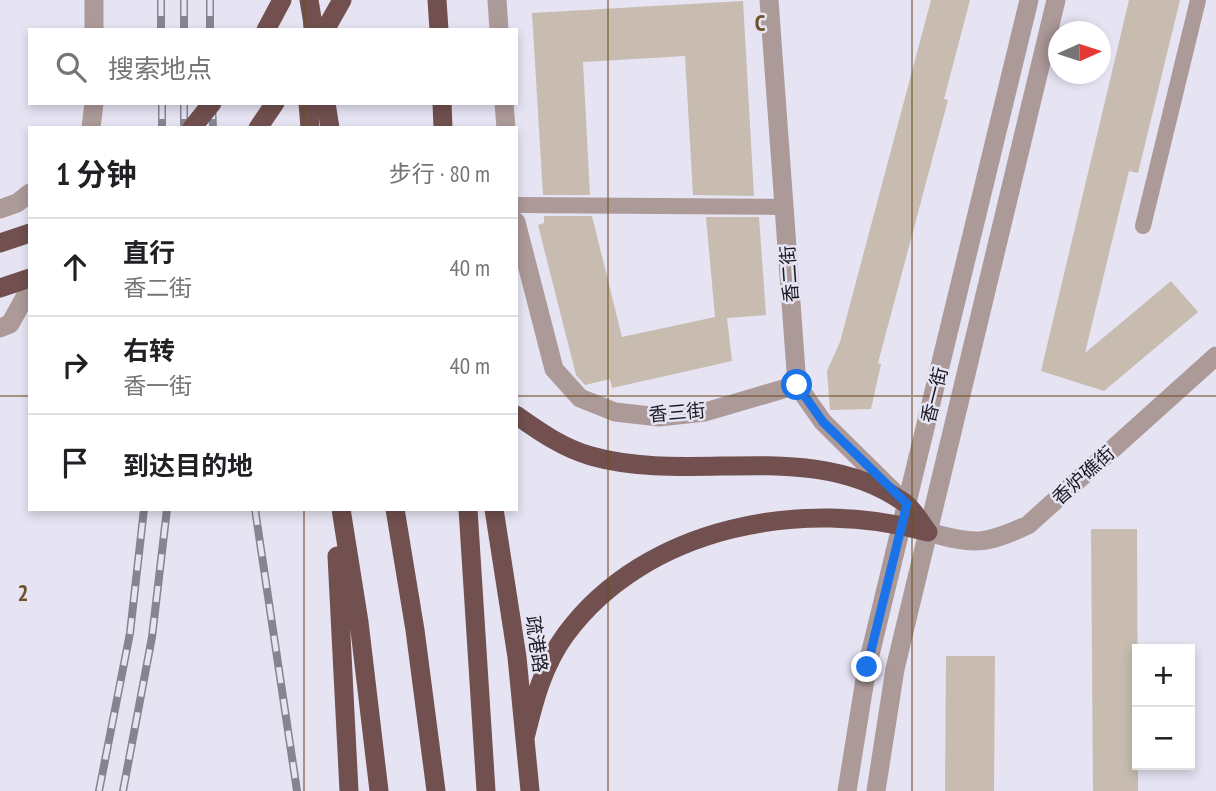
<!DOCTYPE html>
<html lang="zh">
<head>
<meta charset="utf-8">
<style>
	body { margin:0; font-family:"PT Sans Narrow","Noto Sans SC",sans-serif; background:#f6f6f6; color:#202124 }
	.controls { position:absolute; right:21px; bottom:21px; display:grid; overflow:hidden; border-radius:0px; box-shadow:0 4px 10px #0003 }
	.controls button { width:63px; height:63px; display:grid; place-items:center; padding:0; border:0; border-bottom:2px solid #e0e0e0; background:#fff; color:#202124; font:35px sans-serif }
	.compass { position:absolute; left:1048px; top:21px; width:63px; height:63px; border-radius:50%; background:#fff; box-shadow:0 4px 10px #0003; rotate:87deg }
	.stop { position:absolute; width:21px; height:21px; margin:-16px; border:5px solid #1a73e8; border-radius:50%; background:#fff }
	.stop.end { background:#1a73e8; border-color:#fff; box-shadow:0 2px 7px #0008 }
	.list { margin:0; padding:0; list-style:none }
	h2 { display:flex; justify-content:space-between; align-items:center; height:91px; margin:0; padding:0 28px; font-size:30px }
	h2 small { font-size:23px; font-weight:400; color:#757577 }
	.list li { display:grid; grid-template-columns:46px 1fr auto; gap:21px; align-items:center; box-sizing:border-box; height:98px; padding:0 28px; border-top:2px solid #e0e0e0 }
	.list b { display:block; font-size:26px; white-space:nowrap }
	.list p { margin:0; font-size:23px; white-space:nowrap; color:#757577 }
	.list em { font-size:23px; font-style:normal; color:#757577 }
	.icon { flex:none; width:38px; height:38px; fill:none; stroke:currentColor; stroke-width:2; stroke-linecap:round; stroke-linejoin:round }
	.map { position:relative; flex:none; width:1216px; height:791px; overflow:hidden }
	.search { position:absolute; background:#fff; box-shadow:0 4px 10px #0003; left:28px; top:28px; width:490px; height:77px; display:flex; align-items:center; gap:18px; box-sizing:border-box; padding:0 24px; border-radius:0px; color:#757577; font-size:26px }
	.panel { position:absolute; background:#fff; box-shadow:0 4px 10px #0003; left:28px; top:126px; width:490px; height:385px; border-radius:0px }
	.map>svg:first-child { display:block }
</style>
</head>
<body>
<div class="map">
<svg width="1216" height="791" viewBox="0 0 1216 791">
	<rect width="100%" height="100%" fill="#e6e3f3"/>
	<path fill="#c7bcaf" d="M 931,0 L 970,0 L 944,99 L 948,100 L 878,363 L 881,364 L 871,409 L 830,410 L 827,371 L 840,342 Z
		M 1129,0 L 1180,0 L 1138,173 L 1129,171 L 1085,353 L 1171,281 L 1198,312 L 1104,391 L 1041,371 Z
		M 743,1 L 754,196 L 693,195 L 685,56 L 583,62 L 590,195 L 543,195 L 532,13 Z
		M 544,216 L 592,216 L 622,337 L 715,317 L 706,217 L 759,217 L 766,315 L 727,318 L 732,361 L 612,388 L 610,379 L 585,385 L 576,375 L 538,225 L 544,223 Z
		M 1091,529 L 1137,529 L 1138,791 L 1093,791 Z
		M 946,656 L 995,656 L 994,791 L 945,791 Z"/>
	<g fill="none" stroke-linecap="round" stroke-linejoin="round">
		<path stroke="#ac9a99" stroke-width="16" d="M 516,205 L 784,207
			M 1143,226 L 1198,0"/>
		<path stroke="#ac9a99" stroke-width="19" d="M 94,0 L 94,30
			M 497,0 L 499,30
			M 769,0 L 797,385 L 823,422 L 898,496
			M 504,103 L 506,128
			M 91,128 L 94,103
			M 0,209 L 17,203 L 30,193
			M 516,222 L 554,369 L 580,398 L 615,412 L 659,417 L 705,412 L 797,385
			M 0,328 L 10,324 L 30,288
			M 928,532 C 974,545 985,545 1028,525 L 1216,356"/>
		<path stroke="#ac9a99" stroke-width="19" d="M 847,791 L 867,667 L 1029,0
			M 876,791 L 895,669 L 1056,0"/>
		<path stroke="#71504f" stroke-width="19" d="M 309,0 L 314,30
			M 437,0 L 439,30
			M 266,30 L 282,0
			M 325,30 L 342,0
			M 308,103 L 310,128
			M 326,103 L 330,128
			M 442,103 L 443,128
			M 258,128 L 275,103
			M 0,243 L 30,233
			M 0,288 L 30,278
			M 516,415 C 540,432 563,448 591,456 C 693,485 813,437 905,503 C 914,510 921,523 928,532
			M 341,509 L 359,622 L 379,791
			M 395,509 L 415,630 L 436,791
			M 468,509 L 486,791
			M 494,509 L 517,657 L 530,791
			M 337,556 L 349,791
			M 525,738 C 534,701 543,665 566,634 C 646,526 804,497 928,532"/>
		<g stroke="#868490" stroke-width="8">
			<path id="rail" d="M 161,0 L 161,30
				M 184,0 L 184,30
				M 210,0 L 210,30
				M 162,103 L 162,128
				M 184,103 L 184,128
				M 212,103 L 213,128
				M 255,509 L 297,791
				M 99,791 L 130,633 L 144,509
				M 123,791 L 152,637 L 167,509"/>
		</g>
		<use href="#rail" stroke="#e6e3f3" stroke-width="5" stroke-dasharray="16" stroke-linecap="butt"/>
		<path stroke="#71504f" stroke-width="19" d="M 192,128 L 212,103"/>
	</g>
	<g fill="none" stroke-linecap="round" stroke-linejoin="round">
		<path stroke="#1a73e8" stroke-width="9" d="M 797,385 L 823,422 L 907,504 L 867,667"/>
	</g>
	<path fill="none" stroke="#6e5124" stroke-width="2" stroke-opacity="0.55" d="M 304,0 L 304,30M 608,0 L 608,791M 912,0 L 912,791M 304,103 L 304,128M 0,396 L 30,396M 516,396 L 1216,396M 304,509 L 304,791"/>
	<g text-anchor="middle" stroke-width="5" stroke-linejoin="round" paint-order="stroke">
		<g font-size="19" fill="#1b1a20" stroke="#e6e3f3">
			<text transform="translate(789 274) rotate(-94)" y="7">香二街</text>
			<text transform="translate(934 395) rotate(-76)" y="7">香一街</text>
			<text transform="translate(677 412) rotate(-5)" y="7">香三街</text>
			<text transform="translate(1083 475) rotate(-42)" y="7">香炉礁街</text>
			<text transform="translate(537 644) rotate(82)" y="7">疏港路</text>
		</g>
	</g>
	<g font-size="23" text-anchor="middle" font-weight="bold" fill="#6e5124" stroke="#e6e3f3" stroke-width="5" stroke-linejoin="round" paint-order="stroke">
		<text x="760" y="31">C</text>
		<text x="23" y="601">2</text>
	</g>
</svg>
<div class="controls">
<button>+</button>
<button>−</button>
</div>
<svg class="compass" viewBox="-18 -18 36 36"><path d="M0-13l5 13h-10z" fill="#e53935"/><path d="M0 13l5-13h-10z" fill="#757577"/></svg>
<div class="stop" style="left:797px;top:385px"></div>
<div class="stop end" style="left:867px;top:667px"></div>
<div class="search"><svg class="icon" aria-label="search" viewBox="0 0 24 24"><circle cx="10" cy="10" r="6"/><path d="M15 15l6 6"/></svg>搜索地点</div>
<section class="panel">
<h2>1 分钟<small>步行 · 80 m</small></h2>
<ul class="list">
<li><svg class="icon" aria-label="ahead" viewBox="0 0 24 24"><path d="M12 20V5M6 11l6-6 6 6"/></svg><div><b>直行</b><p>香二街</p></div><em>40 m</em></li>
<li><svg class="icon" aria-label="right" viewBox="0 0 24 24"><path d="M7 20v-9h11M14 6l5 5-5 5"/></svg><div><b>右转</b><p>香一街</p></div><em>40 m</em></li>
<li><svg class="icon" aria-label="arrive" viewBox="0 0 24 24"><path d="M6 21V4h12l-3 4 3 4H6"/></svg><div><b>到达目的地</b></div></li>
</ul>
</section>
</div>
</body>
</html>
